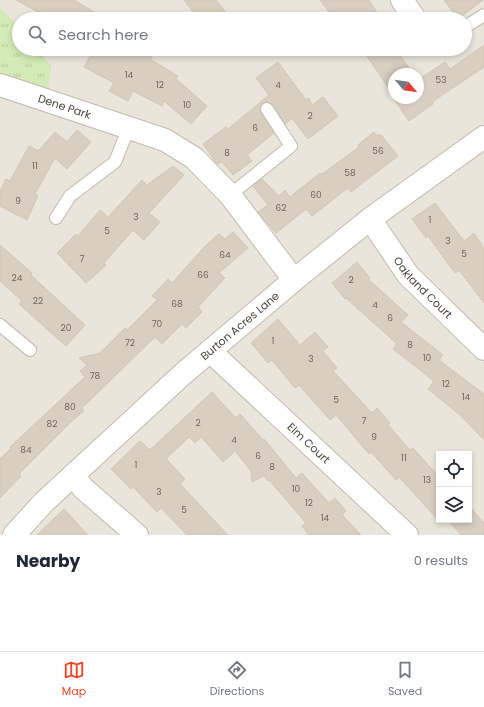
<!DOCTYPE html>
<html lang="en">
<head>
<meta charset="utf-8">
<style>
	body { margin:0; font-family:Poppins,sans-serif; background:#f2f2f3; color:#1f2937 }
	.controls { position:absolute; right:12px; bottom:12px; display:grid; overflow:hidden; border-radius:0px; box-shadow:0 2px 6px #0003 }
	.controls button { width:36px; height:36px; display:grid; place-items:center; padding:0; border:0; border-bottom:1px solid #e0e1e3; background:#fff; color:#1f2937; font:20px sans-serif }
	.compass { position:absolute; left:388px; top:68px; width:36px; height:36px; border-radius:50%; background:#fff; box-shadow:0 2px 6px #0003; rotate:119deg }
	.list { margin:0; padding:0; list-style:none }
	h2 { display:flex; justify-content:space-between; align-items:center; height:52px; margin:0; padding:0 16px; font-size:17px }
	h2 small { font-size:13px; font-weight:400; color:#747a83 }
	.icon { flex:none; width:22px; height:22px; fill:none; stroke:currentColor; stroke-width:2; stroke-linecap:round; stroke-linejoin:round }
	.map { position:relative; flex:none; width:484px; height:535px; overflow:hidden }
	.search { position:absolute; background:#fff; box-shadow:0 2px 6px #0003; left:12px; right:12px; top:12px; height:44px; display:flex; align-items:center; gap:10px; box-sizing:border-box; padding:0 14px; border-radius:22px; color:#747a83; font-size:15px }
	.sheet { height:116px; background:#fff }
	nav { display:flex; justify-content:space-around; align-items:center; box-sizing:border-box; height:56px; border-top:1px solid #e0e1e3; background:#fff; font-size:11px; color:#747a83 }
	nav a { display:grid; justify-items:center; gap:2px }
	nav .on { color:#fc3f1d }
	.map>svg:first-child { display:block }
</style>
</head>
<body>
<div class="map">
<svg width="484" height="535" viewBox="0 0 484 535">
	<defs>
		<pattern id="grass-tufts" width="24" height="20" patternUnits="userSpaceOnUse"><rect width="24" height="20" fill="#d2eab5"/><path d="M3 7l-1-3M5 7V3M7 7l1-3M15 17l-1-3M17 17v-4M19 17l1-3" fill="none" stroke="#b6ca9c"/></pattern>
	</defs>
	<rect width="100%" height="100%" fill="#f6f3ec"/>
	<path fill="#eae5da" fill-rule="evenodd" d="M 0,0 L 484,0 L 484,535 L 0,535 ZM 19,19 L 465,19 L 465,49 L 19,49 ZM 394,74 L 418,74 L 418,98 L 394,98 ZM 439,454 L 469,454 L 469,520 L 439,520 Z"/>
	<path fill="url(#grass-tufts)" d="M 0,7 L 19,28 L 19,49 L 37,49 L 51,66 L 48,90 L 0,76 Z"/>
	<path fill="#d8cfc1" stroke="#d3c7b4" d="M 16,0 L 74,0 L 106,19 L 51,19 Z
		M 184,0 L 216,0 L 231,19 L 198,19 Z
		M 320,0 L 369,0 L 381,19 L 334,19 Z
		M 444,0 L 483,0 L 458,19 Z
		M 484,45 L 484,67 L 432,102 L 433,104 L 409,121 L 394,99 L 418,98 L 418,80 L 445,62 L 450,69 Z
		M 94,49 L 156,49 L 150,59 L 178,76 L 176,79 L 207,106 L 191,124 L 164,101 L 162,106 L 133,91 L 128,101 L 109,91 L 114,83 L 84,67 Z
		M 362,49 L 396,49 L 413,74 L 394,74 L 394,96 Z
		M 278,62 L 306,100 L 309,98 L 312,105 L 323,97 L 338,116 L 308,139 L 292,118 L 285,124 L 273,105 L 267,102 L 263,103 L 260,106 L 261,113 L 274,133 L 247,155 L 252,161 L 233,175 L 222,162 L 217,164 L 203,144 L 226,127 L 228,129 L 269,95 L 256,78 Z
		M 77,130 L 91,142 L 67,169 L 55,158 L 35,194 L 38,196 L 27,220 L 0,206 L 0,191 L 6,179 L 10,181 L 29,146 L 38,151 L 55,132 L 67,142 Z
		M 374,132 L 376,135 L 381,135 L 398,156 L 351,192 L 348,188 L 312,216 L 306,209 L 276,233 L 258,212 L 268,205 L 253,186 L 262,179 L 279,196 L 285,190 L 290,197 L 320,173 L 322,174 L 359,147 L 358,145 Z
		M 173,166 L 184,175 L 149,213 L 160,222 L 144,240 L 133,230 L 104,263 L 106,265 L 86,283 L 57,253 L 76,234 L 78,236 L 100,210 L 108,217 L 142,180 L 147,185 Z
		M 435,203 L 464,241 L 474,233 L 484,248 L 484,303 L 459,270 L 455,273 L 428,236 L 426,238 L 412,219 Z
		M 233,232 L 248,248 L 219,273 L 225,278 L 198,307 L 202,312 L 186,328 L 182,324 L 162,344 L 155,337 L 82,408 L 84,411 L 72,421 L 19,474 L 21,476 L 0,498 L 0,459 L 11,448 L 10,447 L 85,377 L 80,371 L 87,365 L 79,358 L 100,353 L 125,328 L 127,330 L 157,300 L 152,296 L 168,279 L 172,283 L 207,244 L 219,234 L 225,239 Z
		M 0,245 L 32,273 L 31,275 L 85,325 L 66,346 L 19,304 L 22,301 L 0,281 Z
		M 357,262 L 370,278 L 368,279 L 408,315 L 401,322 L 443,355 L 439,360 L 484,394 L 484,440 L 460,415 L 428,389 L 434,381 L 393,349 L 397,344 L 346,298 L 345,299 L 332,283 Z
		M 278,319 L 300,345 L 315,332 L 328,347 L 323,351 L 337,368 L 333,371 L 372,413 L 377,408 L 390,423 L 388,425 L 410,450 L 413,448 L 439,477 L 439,521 L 399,477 L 396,480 L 371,452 L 369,454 L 336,415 L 330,420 L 299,385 L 295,388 L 272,360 L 268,363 L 251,343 Z
		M 212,392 L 236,418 L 240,414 L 263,440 L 264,439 L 296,478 L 302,473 L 329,503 L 335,498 L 346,511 L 342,515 L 361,535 L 309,535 L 302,526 L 306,523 L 269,480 L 268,481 L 264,476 L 252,482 L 251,471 L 235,451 L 223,462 L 201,437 L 195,443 L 189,437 L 166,459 L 185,479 L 180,484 L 228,535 L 187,535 L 161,508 L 157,512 L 133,487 L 131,489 L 111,469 L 140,441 L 150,450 Z
		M 469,506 L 484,523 L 484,535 L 461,535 L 448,520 L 469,520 Z
		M 64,509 L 88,535 L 37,535 Z"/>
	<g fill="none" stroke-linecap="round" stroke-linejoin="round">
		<g stroke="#c2bbae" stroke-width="14">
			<path id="service" d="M 465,27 L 484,15
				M 230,195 L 291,146 L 267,109
				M 56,218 L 70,196 L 115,162 L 129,127
				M 0,325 L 30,350"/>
		</g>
		<g stroke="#c2bbae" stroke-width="24">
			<g id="minor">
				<path d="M 402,0 L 415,19"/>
				<path id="s1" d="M 0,85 L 165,140 L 194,158 L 230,195 L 294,280"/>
				<path id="s2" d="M 370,219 L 408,275 L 484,349"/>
				<path id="s3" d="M 210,351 L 407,535"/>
				<path d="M 73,475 L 83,488 L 137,535"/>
				<path id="s4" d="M 14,535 L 44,502 L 184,373 L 294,280 L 370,219 L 484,137"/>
			</g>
		</g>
		<use href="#service" stroke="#fff" stroke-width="12"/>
		<use href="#minor" stroke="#fff" stroke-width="22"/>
	</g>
	<g text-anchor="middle" stroke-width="4" stroke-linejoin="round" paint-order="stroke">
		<g font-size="9" fill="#6e675b">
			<text x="129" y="78">14</text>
			<text x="441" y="83">53</text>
			<text x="160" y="88">12</text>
			<text x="278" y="88">4</text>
			<text x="187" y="108">10</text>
			<text x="310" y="119">2</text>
			<text x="255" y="131">6</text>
			<text x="378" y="154">56</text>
			<text x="227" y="156">8</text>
			<text x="35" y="169">11</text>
			<text x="350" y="176">58</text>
			<text x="316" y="198">60</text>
			<text x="18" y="204">9</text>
			<text x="281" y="211">62</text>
			<text x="136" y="220">3</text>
			<text x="430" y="223">1</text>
			<text x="107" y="234">5</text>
			<text x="448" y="244">3</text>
			<text x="464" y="257">5</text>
			<text x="225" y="258">64</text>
			<text x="82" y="262">7</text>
			<text x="203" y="278">66</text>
			<text x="17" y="281">24</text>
			<text x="351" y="283">2</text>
			<text x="38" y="304">22</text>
			<text x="177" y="307">68</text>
			<text x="375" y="308">4</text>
			<text x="390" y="321">6</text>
			<text x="157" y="327">70</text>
			<text x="66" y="331">20</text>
			<text x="273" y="344">1</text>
			<text x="130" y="346">72</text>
			<text x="410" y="348">8</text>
			<text x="427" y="361">10</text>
			<text x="311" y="362">3</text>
			<text x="95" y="379">78</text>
			<text x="446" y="387">12</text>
			<text x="466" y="400">14</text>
			<text x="336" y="403">5</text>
			<text x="70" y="410">80</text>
			<text x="364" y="424">7</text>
			<text x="198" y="426">2</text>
			<text x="52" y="427">82</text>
			<text x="374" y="440">9</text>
			<text x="234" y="443">4</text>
			<text x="26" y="453">84</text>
			<text x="258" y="459">6</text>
			<text x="404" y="461">11</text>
			<text x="136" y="468">1</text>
			<text x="272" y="470">8</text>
			<text x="427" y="483">13</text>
			<text x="296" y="492">10</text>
			<text x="159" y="495">3</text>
			<text x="309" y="506">12</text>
			<text x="184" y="513">5</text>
			<text x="325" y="521">14</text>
		</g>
		<g font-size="11" fill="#4b4439" stroke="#fff">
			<text dy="4" stroke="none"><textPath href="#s1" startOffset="68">Dene Park</textPath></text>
			<text dy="4" stroke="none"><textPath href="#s2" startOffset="87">Oakland Court</textPath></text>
			<text dy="4" stroke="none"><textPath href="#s4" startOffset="308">Burton Acres Lane</textPath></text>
			<text dy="4" stroke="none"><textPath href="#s3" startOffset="135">Elm Court</textPath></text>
		</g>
	</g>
</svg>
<div class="controls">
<button><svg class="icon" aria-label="locate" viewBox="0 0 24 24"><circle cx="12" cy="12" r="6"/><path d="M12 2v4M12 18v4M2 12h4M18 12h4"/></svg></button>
<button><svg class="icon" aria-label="layers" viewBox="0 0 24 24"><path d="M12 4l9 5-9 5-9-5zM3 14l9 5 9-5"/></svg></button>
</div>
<svg class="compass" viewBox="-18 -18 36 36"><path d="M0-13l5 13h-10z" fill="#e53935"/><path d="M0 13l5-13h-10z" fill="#747a83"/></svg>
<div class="search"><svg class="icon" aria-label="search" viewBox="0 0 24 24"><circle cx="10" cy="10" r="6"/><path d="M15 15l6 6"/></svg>Search here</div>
</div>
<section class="sheet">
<h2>Nearby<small>0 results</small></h2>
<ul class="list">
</ul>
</section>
<nav>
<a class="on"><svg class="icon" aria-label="map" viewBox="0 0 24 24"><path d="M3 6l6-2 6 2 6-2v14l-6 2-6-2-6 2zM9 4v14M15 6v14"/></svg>Map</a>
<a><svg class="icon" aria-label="directions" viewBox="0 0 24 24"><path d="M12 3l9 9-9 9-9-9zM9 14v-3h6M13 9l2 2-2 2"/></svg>Directions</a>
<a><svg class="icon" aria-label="saved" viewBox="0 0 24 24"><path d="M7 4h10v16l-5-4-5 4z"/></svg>Saved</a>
</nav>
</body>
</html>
